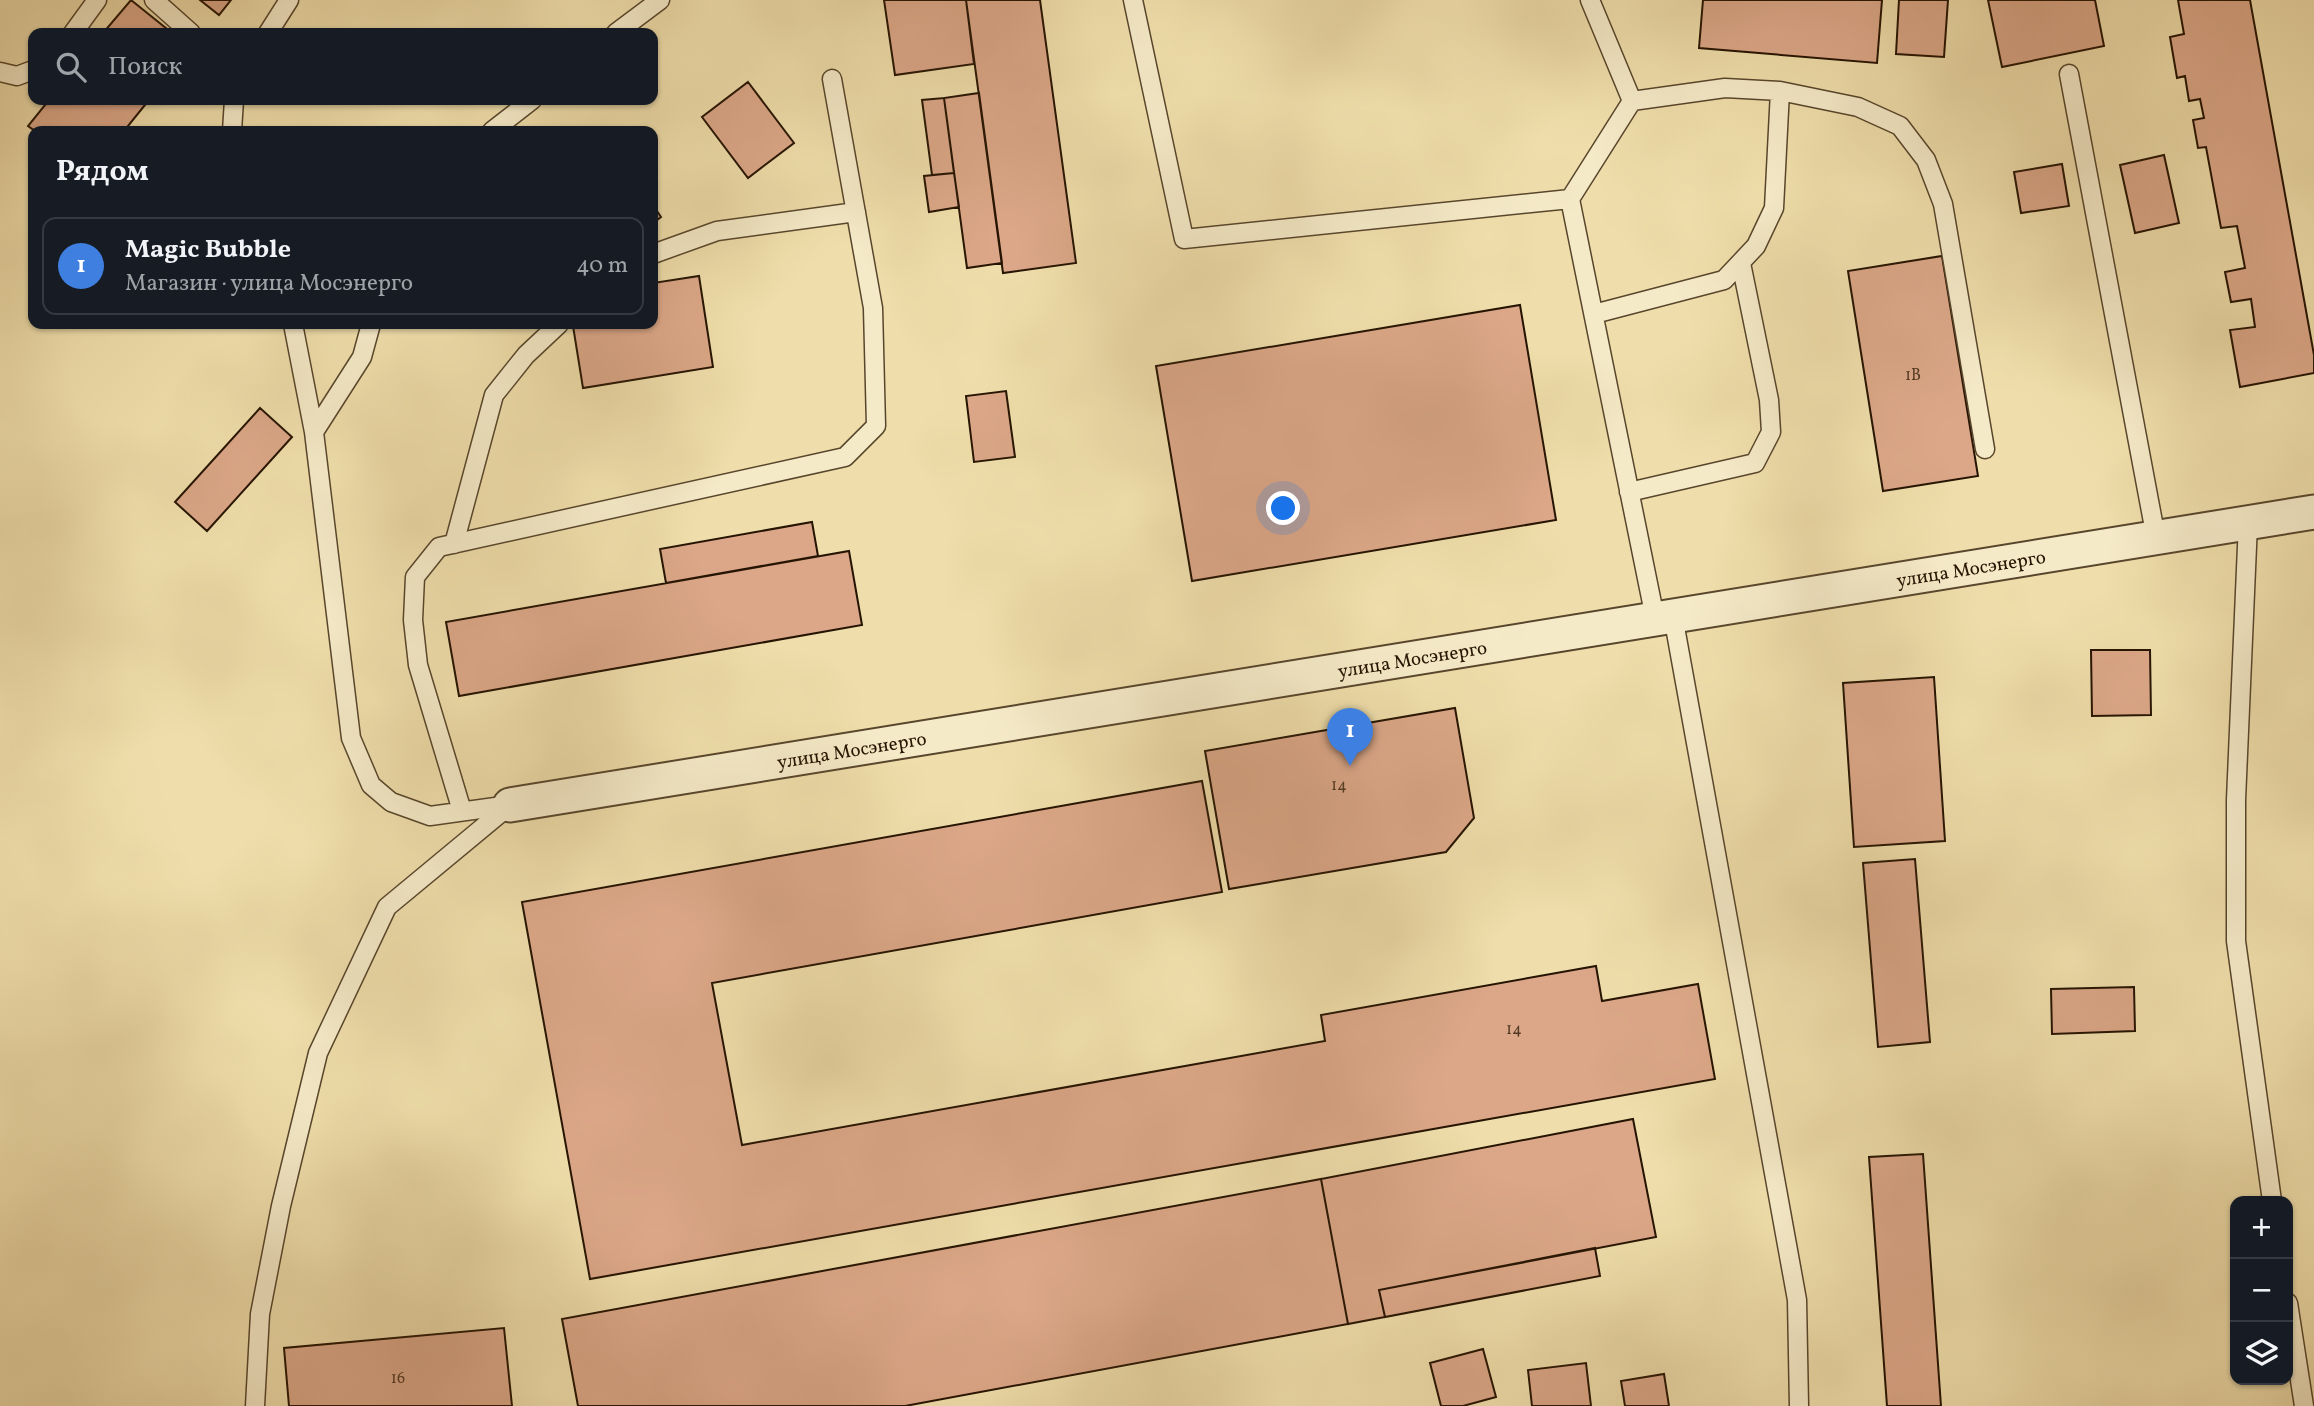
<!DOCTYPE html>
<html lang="ru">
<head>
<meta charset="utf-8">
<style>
	body { margin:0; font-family:Vollkorn,serif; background:#20242c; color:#f1f3f6 }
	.controls { position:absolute; right:21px; bottom:21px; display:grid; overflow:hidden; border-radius:14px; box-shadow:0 2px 5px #0004 }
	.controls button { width:63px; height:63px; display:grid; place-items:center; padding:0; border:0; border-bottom:2px solid #363941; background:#171b24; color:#f1f3f6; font:35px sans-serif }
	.you { position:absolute; left:1284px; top:509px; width:24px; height:24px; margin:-18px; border:5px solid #fff; border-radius:50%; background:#1a73e8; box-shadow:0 0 0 10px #1a73e833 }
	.badge { display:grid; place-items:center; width:46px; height:46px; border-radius:50%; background:#c59692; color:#fff; font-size:23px; font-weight:700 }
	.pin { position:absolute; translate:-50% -58px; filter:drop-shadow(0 2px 4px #0008) }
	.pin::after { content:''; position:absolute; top:37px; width:24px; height:21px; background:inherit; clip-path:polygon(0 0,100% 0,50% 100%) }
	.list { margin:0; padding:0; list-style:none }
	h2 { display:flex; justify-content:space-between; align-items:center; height:91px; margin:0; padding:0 28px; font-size:30px }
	h2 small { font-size:23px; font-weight:400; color:#9ea1a6 }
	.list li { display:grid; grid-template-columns:46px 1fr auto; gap:21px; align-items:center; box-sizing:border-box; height:98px; margin:0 14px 14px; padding:0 14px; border:2px solid #363941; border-radius:14px }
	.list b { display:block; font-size:26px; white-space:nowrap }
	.list p { margin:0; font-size:23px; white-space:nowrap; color:#9ea1a6 }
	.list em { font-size:23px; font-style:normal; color:#9ea1a6 }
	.icon { flex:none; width:38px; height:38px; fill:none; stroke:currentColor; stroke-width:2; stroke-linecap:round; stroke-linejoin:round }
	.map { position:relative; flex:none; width:2314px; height:1406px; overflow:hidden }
	.search { position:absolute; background:#171b24; box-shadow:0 2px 5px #0004; left:28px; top:28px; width:630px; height:77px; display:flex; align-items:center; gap:18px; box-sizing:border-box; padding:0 24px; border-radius:14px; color:#9ea1a6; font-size:26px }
	.panel { position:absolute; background:#171b24; box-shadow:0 2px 5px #0004; left:28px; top:126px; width:630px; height:203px; border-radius:14px }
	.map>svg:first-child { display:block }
</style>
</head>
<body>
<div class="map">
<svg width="2314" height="1406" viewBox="0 0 2314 1406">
	<rect width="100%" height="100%" fill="#efdeab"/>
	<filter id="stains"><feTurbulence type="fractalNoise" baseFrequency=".00286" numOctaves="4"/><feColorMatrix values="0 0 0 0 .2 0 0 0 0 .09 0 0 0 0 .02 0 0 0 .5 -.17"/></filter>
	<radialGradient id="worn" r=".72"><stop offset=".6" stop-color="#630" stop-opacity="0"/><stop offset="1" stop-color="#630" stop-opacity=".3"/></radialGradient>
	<path fill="#dba788" stroke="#261402" stroke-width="2" d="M 131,0 L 172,33 L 103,33 Z
		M 200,0 L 231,0 L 219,15 Z
		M 884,0 L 966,0 L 974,64 L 895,75 Z
		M 966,0 L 1040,0 L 1076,263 L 1003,273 Z
		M 1703,0 L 1882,0 L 1877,63 L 1699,48 Z
		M 1899,0 L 1948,0 L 1944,57 L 1896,54 Z
		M 1988,0 L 2095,0 L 2104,46 L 2002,67 Z
		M 2178,0 L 2250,0 L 2314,355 L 2314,373 L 2240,387 L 2230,330 L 2255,327 L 2251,299 L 2231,302 L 2225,272 L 2245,268 L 2237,226 L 2221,228 L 2206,147 L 2198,148 L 2193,120 L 2204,118 L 2200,99 L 2189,101 L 2185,76 L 2177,78 L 2170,37 L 2184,34 Z
		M 748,82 L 794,143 L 748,178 L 702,117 Z
		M 979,93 L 1002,263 L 967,268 L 944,98 Z
		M 944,98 L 954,173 L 932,175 L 922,100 Z
		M 49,100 L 149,100 L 124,131 L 35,131 L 28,126 Z
		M 2164,155 L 2179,223 L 2135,233 L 2120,165 Z
		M 2062,164 L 2069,206 L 2021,213 L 2014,172 Z
		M 954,173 L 959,207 L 929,212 L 924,176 Z
		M 653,205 L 661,217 L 653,223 Z
		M 1942,256 L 1978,476 L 1883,491 L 1848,271 Z
		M 699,276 L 713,367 L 583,388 L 573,326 L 653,324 L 653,283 Z
		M 1520,305 L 1556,520 L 1192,581 L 1156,366 Z
		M 1006,391 L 1015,457 L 974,462 L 966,396 Z
		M 260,408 L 292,437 L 207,531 L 175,502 Z
		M 812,522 L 818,556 L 666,583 L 660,549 Z
		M 849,551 L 862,625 L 459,696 L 446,622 Z
		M 2091,650 L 2150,650 L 2151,715 L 2092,716 Z
		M 1934,677 L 1945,841 L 1854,847 L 1843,683 Z
		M 1455,708 L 1474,818 L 1446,852 L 1229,889 L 1205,751 Z
		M 1202,781 L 1222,892 L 712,983 L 742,1145 L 1325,1041 L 1321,1015 L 1596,966 L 1602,1001 L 1698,984 L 1715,1079 L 590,1279 L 522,902 Z
		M 1915,859 L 1930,1042 L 1878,1047 L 1863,863 Z
		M 2134,987 L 2135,1031 L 2052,1034 L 2051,989 Z
		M 1633,1119 L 1656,1237 L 1379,1290 L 1385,1317 L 1348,1324 L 1321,1179 Z
		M 1923,1154 L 1941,1406 L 1887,1406 L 1869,1157 Z
		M 1321,1179 L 1348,1324 L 905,1406 L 578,1406 L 562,1319 Z
		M 1595,1248 L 1600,1276 L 1385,1317 L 1379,1290 Z
		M 504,1328 L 512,1406 L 289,1406 L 284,1348 Z
		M 1483,1349 L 1496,1397 L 1463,1406 L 1441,1406 L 1430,1363 Z
		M 1586,1363 L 1591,1406 L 1532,1406 L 1528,1370 Z
		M 1664,1374 L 1669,1406 L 1625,1406 L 1621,1381 Z"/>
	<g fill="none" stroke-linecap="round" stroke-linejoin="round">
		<g stroke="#58462c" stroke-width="21">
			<path id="lane" d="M 154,0 L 191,33
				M 1133,0 L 1184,239 L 1570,199 L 1632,101 L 1725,88 L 1780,91 L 1858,107 L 1900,126 L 1926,160 L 1943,204 L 1985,449
				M 1590,0 L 1632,101
				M 73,33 L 97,0
				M 268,33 L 289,0
				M 616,33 L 660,0
				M 0,72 L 17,76 L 33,70
				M 2069,74 L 2156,538
				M 232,131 L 234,100
				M 492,131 L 532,100
				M 1570,199 L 1655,618
				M 653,254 L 717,231 L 856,212
				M 1594,314 L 1724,280 L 1756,246 L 1774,208 L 1780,91
				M 293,324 L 314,432 L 351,738 L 371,785 L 391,802 L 430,816 L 510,805
				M 314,432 L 362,357 L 371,324
				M 1629,492 L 1755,463 L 1771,432 L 1769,400 L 1741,263
				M 2248,523 L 2236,800 L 2236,941 L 2272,1201
				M 454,544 L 494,395 L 526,355 L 559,324
				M 1673,616 L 1797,1300 L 1799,1406
				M 462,811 L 418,665 L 413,620 L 415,577 L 439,547 L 845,457 L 876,426 L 873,308 L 832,79
				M 2288,1303 L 2304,1406
				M 255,1406 L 260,1314 L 281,1206 L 318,1053 L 387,907 L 510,805"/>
		</g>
		<g stroke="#58462c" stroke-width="37">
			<g id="street">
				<path id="s1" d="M 510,805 L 2314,512"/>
			</g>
		</g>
		<use href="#lane" stroke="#f5eac8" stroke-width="18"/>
		<use href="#street" stroke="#f5eac8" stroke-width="33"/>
	</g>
	<g text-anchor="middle" stroke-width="5" stroke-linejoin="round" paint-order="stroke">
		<g font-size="16" fill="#533924">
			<text x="1913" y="380">1В</text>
			<text x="1339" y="790">14</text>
			<text x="1514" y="1034">14</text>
			<text x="398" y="1383">16</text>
		</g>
		<g font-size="19" fill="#261402" stroke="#f5eac8">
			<text dy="7" stroke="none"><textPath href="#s1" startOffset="1480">улица Мосэнерго</textPath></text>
			<text dy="7" stroke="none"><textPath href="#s1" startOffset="914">улица Мосэнерго</textPath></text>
			<text dy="7" stroke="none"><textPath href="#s1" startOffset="346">улица Мосэнерго</textPath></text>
		</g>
	</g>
	<rect width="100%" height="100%" filter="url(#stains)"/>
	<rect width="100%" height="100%" fill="url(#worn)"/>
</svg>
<div class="controls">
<button>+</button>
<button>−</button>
<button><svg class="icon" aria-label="layers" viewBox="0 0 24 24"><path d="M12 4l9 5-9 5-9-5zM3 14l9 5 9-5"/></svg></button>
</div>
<div class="you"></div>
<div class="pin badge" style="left:1350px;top:766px;background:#3f7fe0">1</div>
<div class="search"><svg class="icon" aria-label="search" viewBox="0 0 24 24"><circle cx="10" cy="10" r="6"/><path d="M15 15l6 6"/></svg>Поиск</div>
<section class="panel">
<h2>Рядом<small></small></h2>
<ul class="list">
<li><span class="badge" style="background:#3f7fe0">1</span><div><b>Magic Bubble</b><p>Магазин · улица Мосэнерго</p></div><em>40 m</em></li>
</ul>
</section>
</div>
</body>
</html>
